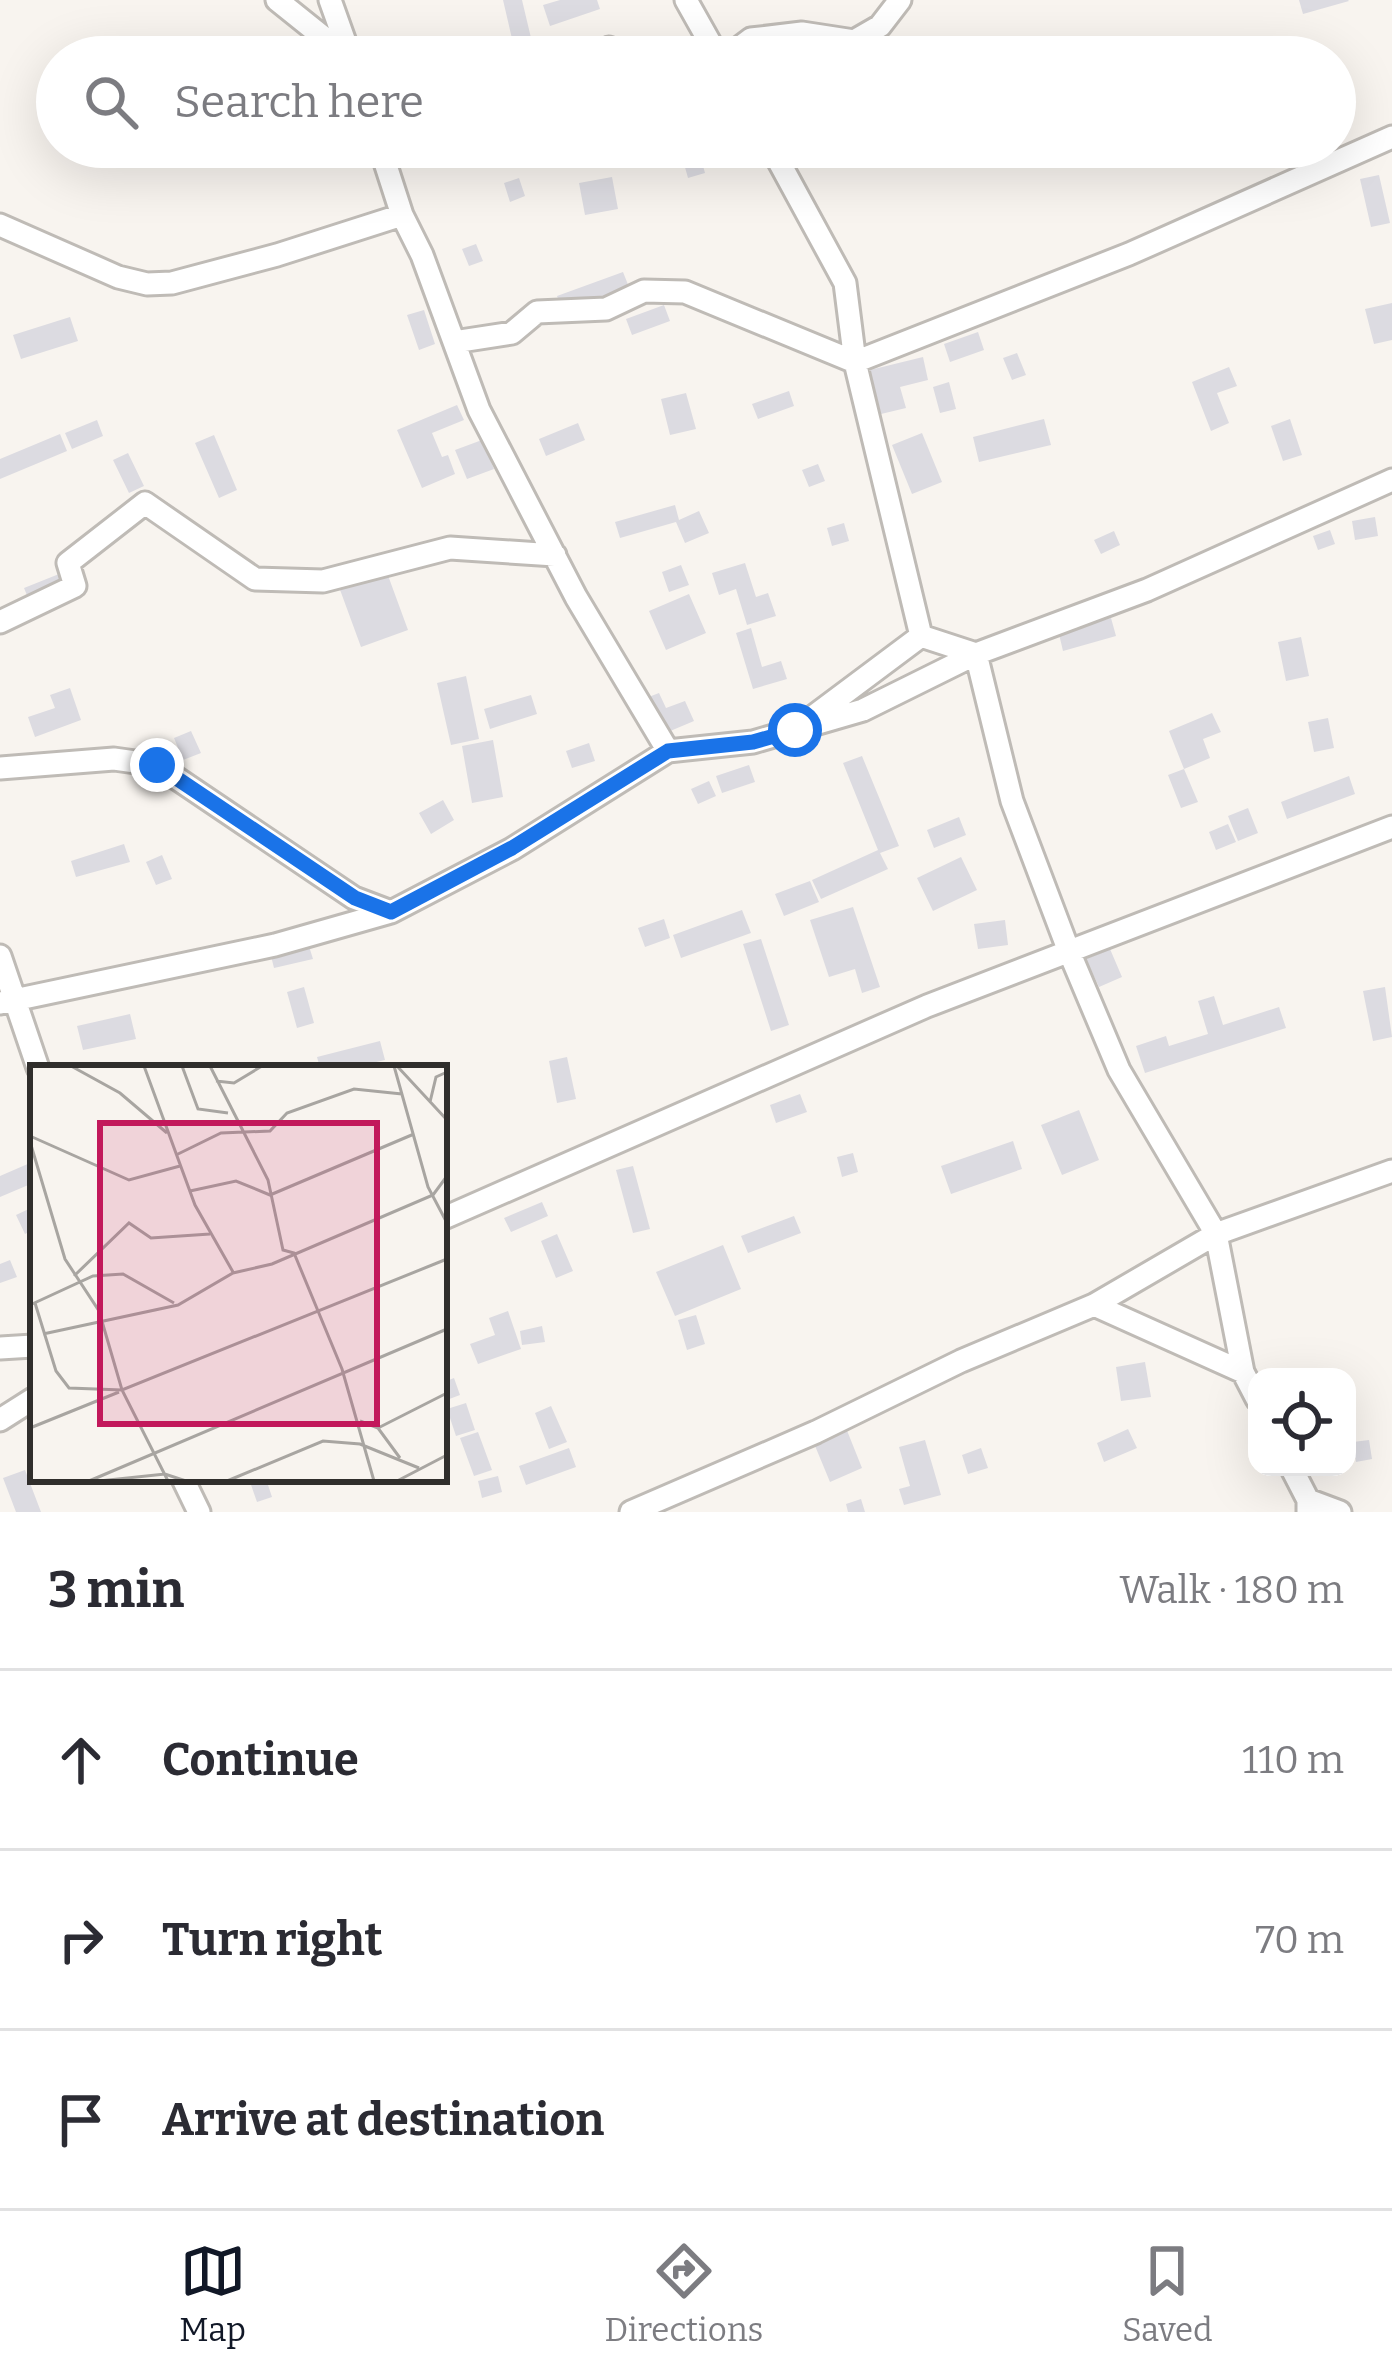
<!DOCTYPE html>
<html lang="en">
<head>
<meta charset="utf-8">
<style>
	body { margin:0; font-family:Bitter,serif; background:#f7f7f7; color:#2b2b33 }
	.controls { position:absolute; right:36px; bottom:36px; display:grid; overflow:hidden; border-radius:24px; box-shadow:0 12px 48px #0002 }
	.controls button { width:108px; height:108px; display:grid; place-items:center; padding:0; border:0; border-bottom:3px solid #e1e1e2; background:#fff; color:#2b2b33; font:60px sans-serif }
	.stop { position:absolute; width:36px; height:36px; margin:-27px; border:9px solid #1a73e8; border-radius:50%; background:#fff }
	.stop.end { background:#1a73e8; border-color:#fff; box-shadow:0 3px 12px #0008 }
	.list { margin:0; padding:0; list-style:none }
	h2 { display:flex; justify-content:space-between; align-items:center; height:156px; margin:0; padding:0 48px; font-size:51px }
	h2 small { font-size:39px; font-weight:400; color:#7c7c81 }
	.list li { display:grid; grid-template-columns:78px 1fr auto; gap:36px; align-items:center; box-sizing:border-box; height:180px; padding:0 48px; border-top:3px solid #e1e1e2 }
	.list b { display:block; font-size:45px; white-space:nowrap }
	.list em { font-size:39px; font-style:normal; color:#7c7c81 }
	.icon { flex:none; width:66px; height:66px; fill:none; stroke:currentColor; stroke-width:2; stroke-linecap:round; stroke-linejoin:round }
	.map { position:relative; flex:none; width:1392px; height:1512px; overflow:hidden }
	.search { position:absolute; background:#fff; box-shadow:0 12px 48px #0002; left:36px; right:36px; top:36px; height:132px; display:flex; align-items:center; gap:30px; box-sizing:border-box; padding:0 42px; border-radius:66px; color:#7c7c81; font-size:45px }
	.sheet { height:696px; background:#fff }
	nav { display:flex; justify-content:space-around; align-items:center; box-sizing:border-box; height:168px; border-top:3px solid #e1e1e2; background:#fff; font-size:33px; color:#7c7c81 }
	nav a { display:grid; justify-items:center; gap:6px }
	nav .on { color:#111827 }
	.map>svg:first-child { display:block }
</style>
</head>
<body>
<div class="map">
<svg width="1392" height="1512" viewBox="0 0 1392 1512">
	<rect width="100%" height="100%" fill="#f8f4ef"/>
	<path fill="#dcdbe1" d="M 503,0 L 522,0 L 531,38 L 513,43 Z
		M 560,0 L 597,0 L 600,9 L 550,26 L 543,5 Z
		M 1299,0 L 1348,0 L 1349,1 L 1303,14 Z
		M 885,147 L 936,147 L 892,165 Z
		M 1221,147 L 1268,147 L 1227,163 Z
		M 698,148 L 705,173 L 688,178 L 681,153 Z
		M 1379,175 L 1390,223 L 1371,227 L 1360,179 Z
		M 612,177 L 618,209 L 585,215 L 579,183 Z
		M 519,178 L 525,196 L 510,202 L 504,183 Z
		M 476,244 L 483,261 L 469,266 L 462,249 Z
		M 623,272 L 629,287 L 563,312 L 557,296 Z
		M 1392,303 L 1392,340 L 1374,344 L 1365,309 Z
		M 664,305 L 670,321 L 632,335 L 626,319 Z
		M 424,310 L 435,344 L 419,350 L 407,315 Z
		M 70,317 L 78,341 L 21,359 L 13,335 Z
		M 978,332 L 984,350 L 950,362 L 944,344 Z
		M 1017,353 L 1026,375 L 1012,380 L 1003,358 Z
		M 923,357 L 928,380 L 900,387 L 906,408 L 881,414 L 870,370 Z
		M 1229,367 L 1237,386 L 1217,393 L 1229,423 L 1211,431 L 1192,382 Z
		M 949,382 L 956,409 L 940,413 L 933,387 Z
		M 789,391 L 794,406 L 758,419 L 752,404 Z
		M 686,393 L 696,429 L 670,435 L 661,399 Z
		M 457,405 L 464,420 L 432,433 L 442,457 L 448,455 L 455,474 L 422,488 L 397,430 Z
		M 1044,419 L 1051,445 L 979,462 L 973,437 Z
		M 1290,419 L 1302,455 L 1283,461 L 1271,426 Z
		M 97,420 L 103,436 L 72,449 L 65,433 Z
		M 578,423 L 585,440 L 546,456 L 539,439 Z
		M 922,433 L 942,482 L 912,494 L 892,445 Z
		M 60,434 L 67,451 L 0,479 L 0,459 Z
		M 214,435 L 237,490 L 219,498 L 195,443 Z
		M 482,440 L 494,469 L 467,479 L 455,450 Z
		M 128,453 L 144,486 L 129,493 L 113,460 Z
		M 818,464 L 825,481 L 809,487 L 802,470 Z
		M 675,505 L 679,520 L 699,511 L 709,533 L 685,543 L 676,522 L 620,538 L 615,522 Z
		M 1375,517 L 1378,536 L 1355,540 L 1352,521 Z
		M 844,523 L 849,541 L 832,546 L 827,528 Z
		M 1330,530 L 1335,544 L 1318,550 L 1313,536 Z
		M 1114,531 L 1120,545 L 1101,554 L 1094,540 Z
		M 745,563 L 756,597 L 768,593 L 776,616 L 747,625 L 736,589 L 719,595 L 712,573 Z
		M 681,565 L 689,585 L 669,592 L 662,572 Z
		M 386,570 L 408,630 L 361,647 L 339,587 Z
		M 59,574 L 65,591 L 31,605 L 24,588 Z
		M 689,594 L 706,633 L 666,650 L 649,611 Z
		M 1111,618 L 1116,636 L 1063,651 L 1059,634 Z
		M 751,628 L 762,667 L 781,661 L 787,679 L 753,689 L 736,633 Z
		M 1301,637 L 1309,676 L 1286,681 L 1278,642 Z
		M 466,676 L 479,739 L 451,745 L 437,683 Z
		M 70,688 L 81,720 L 35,737 L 28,717 L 55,708 L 50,695 Z
		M 659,693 L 666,708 L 685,701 L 694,721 L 656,737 L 641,700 Z
		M 531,695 L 537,714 L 490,729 L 484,709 Z
		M 1212,713 L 1221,732 L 1203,739 L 1210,758 L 1184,769 L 1169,731 Z
		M 1328,718 L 1334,748 L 1314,752 L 1308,722 Z
		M 191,731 L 201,753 L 183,760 L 174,738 Z
		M 493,740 L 503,797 L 472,803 L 462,746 Z
		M 589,743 L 595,761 L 572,768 L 566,751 Z
		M 862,756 L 899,846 L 880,853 L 888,869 L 821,899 L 812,880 L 878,850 L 843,763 Z
		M 749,765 L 755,782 L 722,793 L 716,776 Z
		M 1184,769 L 1198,802 L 1181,808 L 1168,775 Z
		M 1349,776 L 1355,794 L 1287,819 L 1281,802 Z
		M 709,781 L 716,796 L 698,804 L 691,789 Z
		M 443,800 L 454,820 L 431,834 L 419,813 Z
		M 1248,808 L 1258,833 L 1238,841 L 1228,816 Z
		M 959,817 L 966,835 L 934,848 L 927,830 Z
		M 1228,824 L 1236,842 L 1216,850 L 1209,832 Z
		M 124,844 L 130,862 L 76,877 L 71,861 Z
		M 162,855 L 172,879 L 156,885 L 146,862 Z
		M 961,857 L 977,890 L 933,911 L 917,878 Z
		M 810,881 L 819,902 L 784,916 L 775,894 Z
		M 853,907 L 880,987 L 862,993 L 855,969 L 829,977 L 810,920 Z
		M 742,910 L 751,933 L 681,958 L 673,935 Z
		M 664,919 L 670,938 L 645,947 L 638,928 Z
		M 1005,920 L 1008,945 L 978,949 L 974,924 Z
		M 761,939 L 789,1025 L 771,1031 L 743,944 Z
		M 308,943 L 313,959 L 274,968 L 270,952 Z
		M 1110,949 L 1122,977 L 1099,987 L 1086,959 Z
		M 304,987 L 314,1023 L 297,1028 L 287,992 Z
		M 1385,987 L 1392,1037 L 1373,1041 L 1363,991 Z
		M 1214,996 L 1223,1025 L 1279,1007 L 1286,1028 L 1145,1073 L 1136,1046 L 1166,1036 L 1169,1046 L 1208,1034 L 1198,1001 Z
		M 130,1014 L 136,1039 L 83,1050 L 77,1026 Z
		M 380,1041 L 385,1060 L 351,1068 L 320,1068 L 317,1057 Z
		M 567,1057 L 576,1099 L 557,1103 L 549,1061 Z
		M 800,1094 L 807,1112 L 776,1123 L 770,1105 Z
		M 1079,1110 L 1099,1160 L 1062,1175 L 1041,1125 Z
		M 1013,1141 L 1022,1169 L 951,1194 L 941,1166 Z
		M 853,1153 L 858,1172 L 842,1177 L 837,1157 Z
		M 30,1163 L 33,1183 L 0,1197 L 0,1176 Z
		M 633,1166 L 650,1229 L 633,1233 L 616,1170 Z
		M 542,1202 L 548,1216 L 511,1232 L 504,1218 Z
		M 33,1207 L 33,1230 L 25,1234 L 16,1215 Z
		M 794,1216 L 801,1233 L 748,1253 L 741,1236 Z
		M 557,1234 L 573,1271 L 556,1278 L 541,1241 Z
		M 723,1245 L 741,1289 L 675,1316 L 656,1272 Z
		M 10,1260 L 17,1277 L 0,1283 L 0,1264 Z
		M 508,1311 L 521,1349 L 478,1364 L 470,1344 L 495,1335 L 489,1318 Z
		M 696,1315 L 705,1344 L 687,1350 L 678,1320 Z
		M 542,1326 L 545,1342 L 522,1345 L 520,1331 Z
		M 1145,1362 L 1151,1397 L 1121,1401 L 1116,1367 Z
		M 454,1378 L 460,1395 L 444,1401 L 444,1382 Z
		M 466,1403 L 475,1430 L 456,1436 L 447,1409 Z
		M 551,1406 L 567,1442 L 549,1449 L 535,1413 Z
		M 846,1428 L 862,1468 L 830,1482 L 813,1441 Z
		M 1128,1429 L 1137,1448 L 1104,1462 L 1097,1443 Z
		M 478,1432 L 492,1470 L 474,1476 L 460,1438 Z
		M 925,1440 L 941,1495 L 904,1505 L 899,1489 L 910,1486 L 899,1447 Z
		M 1369,1440 L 1372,1459 L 1356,1462 L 1353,1442 Z
		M 569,1448 L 576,1467 L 526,1485 L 519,1466 Z
		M 981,1448 L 988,1468 L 968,1474 L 962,1455 Z
		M 25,1470 L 41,1512 L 16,1512 L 3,1478 Z
		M 498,1476 L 502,1492 L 482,1498 L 478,1481 Z
		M 249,1479 L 266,1479 L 272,1497 L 257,1502 Z
		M 861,1499 L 865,1512 L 848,1512 L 846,1504 Z"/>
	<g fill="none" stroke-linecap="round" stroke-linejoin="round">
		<g stroke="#bfbbb6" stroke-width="27">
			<path id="street" d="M 277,0 L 348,57
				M 330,0 L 350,56
				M 686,0 L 718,57
				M 598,57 L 609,48 L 632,57
				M 727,57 L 751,39 L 802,33 L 854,41 L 880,26 L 900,0
				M 380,147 L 402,215 L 422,255 L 479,410 L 576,597 L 668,751
				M 771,147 L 845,283 L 855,362 L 921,636 L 976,654
				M 384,158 L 415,147
				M 0,225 L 118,277 L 147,284 L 172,283 L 277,255 L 402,215
				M 454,342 L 512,333 L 537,312 L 606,309 L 644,291 L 685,292 L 855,362 L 1129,254 L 1392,137
				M 0,622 L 75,586 L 68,563 L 145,503 L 255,579 L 323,581 L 450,548 L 555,555
				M 976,654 L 1012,801 L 1068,949 L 1119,1070 L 1216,1234 L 1243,1372 L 1257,1399
				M 806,722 L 921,636
				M 0,768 L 114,759 L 157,765 L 354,898 L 391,912
				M 0,956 L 38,1068
				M 0,1003 L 275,945 L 391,912 L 512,849 L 668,751 L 753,742 L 863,710 L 976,654 L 1147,590 L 1392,480
				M 444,1218 L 927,1006 L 1392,827
				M 1094,1305 L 1243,1372
				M 0,1348 L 33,1346
				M 0,1420 L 33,1399
				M 1291,1467 L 1308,1500 L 1308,1512
				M 183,1479 L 199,1512
				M 1308,1500 L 1340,1512
				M 631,1512 L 816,1432 L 961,1361 L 1094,1305 L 1216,1234 L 1392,1171"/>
		</g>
		<use href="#street" stroke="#fff" stroke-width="21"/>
	</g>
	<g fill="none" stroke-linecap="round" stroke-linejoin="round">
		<path stroke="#1a73e8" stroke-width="15" d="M 157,765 L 355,898 L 391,912 L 512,848 L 668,751 L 753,742 L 795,730"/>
	</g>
	<g transform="translate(30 1065)">
		<rect width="417" height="417" fill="#f8f4ef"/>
		<path fill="none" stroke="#a8a5a1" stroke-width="3" d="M 41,1 L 90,28 L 137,68M 114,1 L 165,140 L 203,207M 152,1 L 168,44 L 198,48M 180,1 L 238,115 L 253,185 L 264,188 L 312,304 L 344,416M 364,1 L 398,122 L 417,158M 367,1 L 417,55M 186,16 L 204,18 L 232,1M 400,37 L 406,12 L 417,7M 0,71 L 99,115 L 150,101M 1,80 L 35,194 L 69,246 L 92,325 L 138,416M 146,90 L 191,68 L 240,66 L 257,48 L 324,24 L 372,29M 160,126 L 206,116 L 240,130 L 384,69M 44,211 L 99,158 L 121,173 L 180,169M 5,238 L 26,306 L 39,323 L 92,325 L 417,194M 0,240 L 63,211 L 93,209 L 144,238M 13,269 L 148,240 L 203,208 L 242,199 L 403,130 L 417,111M 330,356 L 348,363 L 370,393M 0,363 L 89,327M 348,363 L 417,328M 59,416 L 417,264M 69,416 L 135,409 L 156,416M 197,416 L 293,376 L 330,379 L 389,403M 367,416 L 417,390"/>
		<path fill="#c2185b" fill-opacity="0.15" stroke="#c2185b" stroke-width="6" d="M 70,58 L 347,58 L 347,359 L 70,359 Z"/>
		<rect width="417" height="417" fill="none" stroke="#302e2c" stroke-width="6"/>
	</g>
</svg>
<div class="controls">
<button><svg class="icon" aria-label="locate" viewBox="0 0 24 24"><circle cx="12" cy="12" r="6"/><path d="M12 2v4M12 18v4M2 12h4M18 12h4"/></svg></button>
</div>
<div class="stop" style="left:795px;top:730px"></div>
<div class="stop end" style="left:157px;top:765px"></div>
<div class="search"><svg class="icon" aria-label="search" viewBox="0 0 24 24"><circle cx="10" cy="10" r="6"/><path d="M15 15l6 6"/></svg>Search here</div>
</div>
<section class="sheet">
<h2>3 min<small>Walk · 180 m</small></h2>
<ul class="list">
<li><svg class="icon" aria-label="ahead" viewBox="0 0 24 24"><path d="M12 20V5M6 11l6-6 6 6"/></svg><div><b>Continue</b></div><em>110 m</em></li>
<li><svg class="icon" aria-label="right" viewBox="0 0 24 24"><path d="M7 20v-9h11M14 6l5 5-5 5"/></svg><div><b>Turn right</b></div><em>70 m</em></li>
<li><svg class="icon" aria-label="arrive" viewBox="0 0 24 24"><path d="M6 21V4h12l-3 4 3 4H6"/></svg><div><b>Arrive at destination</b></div></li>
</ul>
</section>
<nav>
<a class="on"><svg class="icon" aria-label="map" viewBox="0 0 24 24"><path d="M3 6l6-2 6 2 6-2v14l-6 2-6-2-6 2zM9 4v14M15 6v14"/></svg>Map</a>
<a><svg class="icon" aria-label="directions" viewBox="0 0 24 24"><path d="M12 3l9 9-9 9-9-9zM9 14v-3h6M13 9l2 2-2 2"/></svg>Directions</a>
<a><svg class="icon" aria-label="saved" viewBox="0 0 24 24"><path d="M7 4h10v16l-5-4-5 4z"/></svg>Saved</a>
</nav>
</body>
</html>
